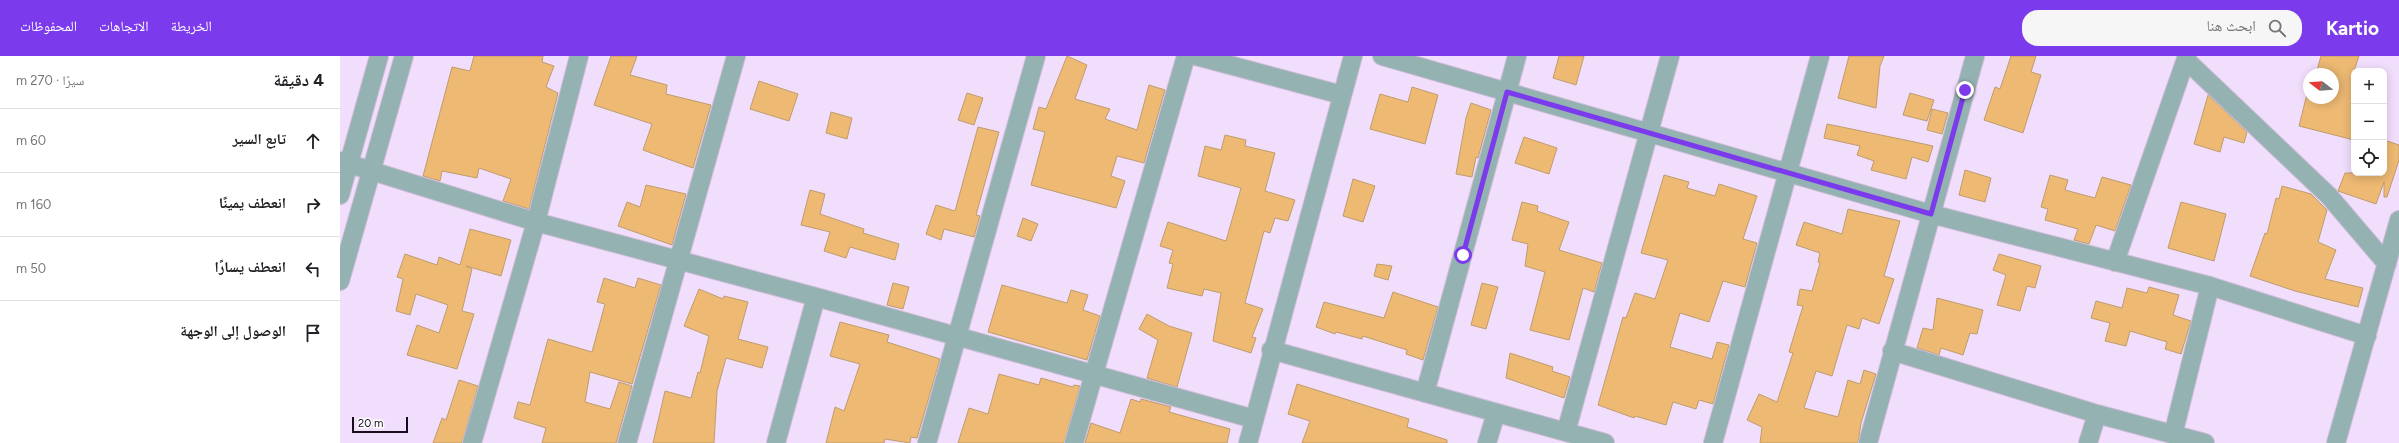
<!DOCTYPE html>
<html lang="ar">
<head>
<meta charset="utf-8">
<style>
	body { margin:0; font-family:Figtree,"Noto Naskh Arabic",sans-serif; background:#f6f6f6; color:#202124; direction:rtl }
	.controls { position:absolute; right:12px; top:12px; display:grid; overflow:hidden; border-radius:8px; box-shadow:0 2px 10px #0003 }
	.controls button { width:36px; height:36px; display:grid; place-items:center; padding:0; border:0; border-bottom:1px solid #e0e0e0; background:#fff; color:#202124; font:20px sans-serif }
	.compass { position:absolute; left:1963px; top:12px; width:36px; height:36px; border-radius:50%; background:#fff; box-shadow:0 2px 10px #0003; rotate:287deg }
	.scale { position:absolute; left:12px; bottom:10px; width:56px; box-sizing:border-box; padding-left:4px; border:2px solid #170c1c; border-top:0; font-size:11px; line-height:14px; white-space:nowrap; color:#170c1c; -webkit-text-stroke:3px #fff; paint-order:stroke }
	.stop { position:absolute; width:12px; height:12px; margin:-9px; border:3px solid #7c3aed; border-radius:50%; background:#fff }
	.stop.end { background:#7c3aed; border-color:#fff; box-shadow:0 1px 4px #0008 }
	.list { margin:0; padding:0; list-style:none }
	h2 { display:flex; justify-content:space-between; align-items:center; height:52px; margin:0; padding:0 16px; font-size:17px }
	h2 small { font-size:13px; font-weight:400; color:#757577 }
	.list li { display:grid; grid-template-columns:26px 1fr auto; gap:12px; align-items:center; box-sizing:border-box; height:64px; padding:0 16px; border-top:1px solid #e0e0e0 }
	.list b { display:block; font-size:15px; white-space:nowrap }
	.list em { font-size:13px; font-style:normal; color:#757577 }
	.icon { flex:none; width:22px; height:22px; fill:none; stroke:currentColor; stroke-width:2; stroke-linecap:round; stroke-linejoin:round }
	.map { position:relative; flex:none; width:2059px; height:387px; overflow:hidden; direction:ltr }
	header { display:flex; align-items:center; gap:24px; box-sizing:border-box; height:56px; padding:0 20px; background:#7c3aed; color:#fff }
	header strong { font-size:19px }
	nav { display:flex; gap:22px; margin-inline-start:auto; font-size:14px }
	.search { width:280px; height:36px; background:#f6f6f6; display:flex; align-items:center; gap:10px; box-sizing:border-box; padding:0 14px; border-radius:16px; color:#757577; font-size:15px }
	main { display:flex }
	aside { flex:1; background:#fff }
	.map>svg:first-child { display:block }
</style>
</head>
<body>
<header>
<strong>Kartio</strong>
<div class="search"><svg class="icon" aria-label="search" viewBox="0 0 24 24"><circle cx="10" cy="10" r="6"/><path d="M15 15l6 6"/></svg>ابحث هنا</div>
<nav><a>الخريطة</a><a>الاتجاهات</a><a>المحفوظات</a></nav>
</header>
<main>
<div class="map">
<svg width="2059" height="387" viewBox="0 0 2059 387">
	<rect width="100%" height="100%" fill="#f1defc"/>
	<path fill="#edb973" stroke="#bf9c6e" d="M 134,0 L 203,0 L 202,6 L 214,10 L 206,31 L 218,37 L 189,153 L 163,145 L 171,123 L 139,112 L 137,122 L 102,115 L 100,125 L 83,120 L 112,11 L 130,15 Z
		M 271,0 L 297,0 L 290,19 L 327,29 L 326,38 L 371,49 L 353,112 L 303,94 L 312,68 L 254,49 Z
		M 727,0 L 747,9 L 735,43 L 770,53 L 765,63 L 797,74 L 809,29 L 825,34 L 804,107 L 777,100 L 771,120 L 785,125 L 776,152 L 691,129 L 705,76 L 693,73 L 699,51 L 706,53 Z
		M 1219,0 L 1244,0 L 1236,29 L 1213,22 Z
		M 1509,0 L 1544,0 L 1540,10 L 1536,52 L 1498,42 Z
		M 1671,0 L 1696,0 L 1691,16 L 1701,19 L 1683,77 L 1644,64 L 1655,31 L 1660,33 Z
		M 1981,0 L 2019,0 L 2014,15 L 2014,84 L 1959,70 L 1969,30 L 1969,42 L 1993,42 L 1993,18 L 1976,18 Z
		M 419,25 L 458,38 L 449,65 L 410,53 Z
		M 1072,31 L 1098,39 L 1085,88 L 1030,73 L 1040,38 L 1068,46 Z
		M 627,37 L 643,42 L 634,69 L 618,64 Z
		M 1570,37 L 1594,44 L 1587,65 L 1563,59 Z
		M 1868,39 L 1907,76 L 1904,87 L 1884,81 L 1880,96 L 1854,88 Z
		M 1131,47 L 1151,54 L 1138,102 L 1136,101 L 1132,121 L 1116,118 L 1126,62 Z
		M 1592,53 L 1608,57 L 1602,78 L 1587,74 Z
		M 491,56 L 512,62 L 507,83 L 486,77 Z
		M 1487,68 L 1570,85 L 1593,90 L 1588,106 L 1572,101 L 1566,123 L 1531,114 L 1534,105 L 1517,99 L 1520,90 L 1484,82 Z
		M 638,71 L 659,76 L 636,159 L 640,160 L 634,181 L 604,173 L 601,184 L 586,178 L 596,149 L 615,155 Z
		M 885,79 L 906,84 L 905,90 L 935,97 L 925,135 L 955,144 L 948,165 L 935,162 L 930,177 L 924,175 L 905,247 L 923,253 L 912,281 L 916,282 L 911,297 L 873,285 L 881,237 L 864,233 L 862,240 L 827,232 L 833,208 L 829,207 L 833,194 L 820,190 L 828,166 L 886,185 L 901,132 L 858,120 L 865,90 L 881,94 Z
		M 1184,81 L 1217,92 L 1209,118 L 1175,107 Z
		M 2044,84 L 2059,89 L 2059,104 L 2047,141 L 2044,141 L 2044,126 L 2036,148 L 1998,135 L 2005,117 L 2044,117 Z
		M 1625,114 L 1651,122 L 1645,146 L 1619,139 Z
		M 1324,119 L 1349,126 L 1347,132 L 1375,140 L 1379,128 L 1417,140 L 1403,183 L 1417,187 L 1405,231 L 1383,225 L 1369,266 L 1340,257 L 1330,291 L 1372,303 L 1377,286 L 1389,289 L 1373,348 L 1359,344 L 1356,353 L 1333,346 L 1326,369 L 1295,360 L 1294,362 L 1258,349 L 1283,261 L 1286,262 L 1295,237 L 1315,243 L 1328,204 L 1301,197 Z
		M 1710,119 L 1728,124 L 1725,134 L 1755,142 L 1762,121 L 1791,129 L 1775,175 L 1756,169 L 1749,188 L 1734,184 L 1738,173 L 1705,164 L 1708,153 L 1701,151 Z
		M 1013,123 L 1035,130 L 1023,166 L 1003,160 Z
		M 306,129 L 346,138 L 332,189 L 278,170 L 287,146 L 300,151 Z
		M 1942,130 L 1971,138 L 1987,154 L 1978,186 L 1996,194 L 1985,223 L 2023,232 L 2018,251 L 1955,235 L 1910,220 L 1925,177 L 1927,178 L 1936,142 L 1939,143 Z
		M 470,134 L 485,138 L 480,158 L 524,173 L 523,177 L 559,188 L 555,204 L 510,191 L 506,202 L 484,195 L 490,176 L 461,169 Z
		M 1182,146 L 1198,150 L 1197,155 L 1229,166 L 1219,194 L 1262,207 L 1254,236 L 1243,232 L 1229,284 L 1190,274 L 1205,216 L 1185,210 L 1188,188 L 1172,184 Z
		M 1841,146 L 1886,158 L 1874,205 L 1828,192 Z
		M 1508,153 L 1560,165 L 1544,220 L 1554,223 L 1539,268 L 1522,262 L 1519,273 L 1507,269 L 1492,320 L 1476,315 L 1464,352 L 1498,361 L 1508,324 L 1520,328 L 1524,314 L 1536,318 L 1521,367 L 1518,387 L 1420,387 L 1422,371 L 1407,364 L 1419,338 L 1437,346 L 1453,297 L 1449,296 L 1463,250 L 1457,249 L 1460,233 L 1472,235 L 1480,207 L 1478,206 L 1480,197 L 1456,189 L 1464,166 L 1502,178 Z
		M 683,162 L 698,168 L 691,185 L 677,180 Z
		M 130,173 L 171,184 L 161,220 L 126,210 L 132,213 L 122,255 L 134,258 L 117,313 L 67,299 L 77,269 L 99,277 L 108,249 L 76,238 L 70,259 L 56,255 L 63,223 L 57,221 L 65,198 L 97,209 L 99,201 L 120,209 Z
		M 1659,198 L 1701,210 L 1695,232 L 1687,230 L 1680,255 L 1657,249 L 1666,219 L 1653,214 Z
		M 1037,208 L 1052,210 L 1048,224 L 1034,220 Z
		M 264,222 L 295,232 L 298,222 L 321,229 L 292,328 L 250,316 L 245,346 L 270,353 L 279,326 L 292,330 L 276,387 L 202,387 L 206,372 L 174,362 L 178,346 L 190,349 L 208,283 L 252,296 L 265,248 L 257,246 Z
		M 553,227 L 569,231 L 563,253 L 547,249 Z
		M 1142,227 L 1158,231 L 1146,273 L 1131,269 Z
		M 662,229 L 727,247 L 731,234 L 748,239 L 743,254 L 760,260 L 747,304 L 648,276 Z
		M 1809,231 L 1839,239 L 1833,259 L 1851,265 L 1841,298 L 1825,293 L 1827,286 L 1790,275 L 1786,290 L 1765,285 L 1770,267 L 1751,262 L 1756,245 L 1782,252 L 1787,232 L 1807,237 Z
		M 359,233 L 383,243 L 384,240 L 408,246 L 398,283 L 428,291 L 422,312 L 386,302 L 377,335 L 374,387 L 313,387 L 325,335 L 351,342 L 358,316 L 360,317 L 369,280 L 344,270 Z
		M 1053,236 L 1098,251 L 1083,304 L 1066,298 L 1067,294 L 1023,280 L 1022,283 L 996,276 L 995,278 L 976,271 L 984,246 L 1044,262 Z
		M 1597,242 L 1643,254 L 1637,278 L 1630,277 L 1623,299 L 1601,292 L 1599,299 L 1577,292 L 1583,272 L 1593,274 Z
		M 807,258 L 829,270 L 852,277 L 837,331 L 807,322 L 818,284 L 799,273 Z
		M 500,266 L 549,279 L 547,286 L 600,303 L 577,382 L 571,381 L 570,387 L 545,383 L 544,387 L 486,387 L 495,351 L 504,355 L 520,308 L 490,300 Z
		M 1170,297 L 1213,311 L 1212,315 L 1230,321 L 1224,342 L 1166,322 Z
		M 659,318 L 699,329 L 701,322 L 733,331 L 734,329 L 740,330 L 724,387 L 618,387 L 629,352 L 648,358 Z
		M 119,324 L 138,330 L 122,387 L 93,387 L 102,362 L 106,364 Z
		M 957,328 L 1069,363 L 1067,371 L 1107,384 L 1107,387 L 962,387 L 970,365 L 948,358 Z
		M 791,343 L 800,346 L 801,343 L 831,351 L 829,356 L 890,373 L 887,387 L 745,387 L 751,367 L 780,377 Z"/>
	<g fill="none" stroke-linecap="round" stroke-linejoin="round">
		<g stroke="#cebcd8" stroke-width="20">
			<path id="minor" d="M 856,0 L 1002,39
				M 1042,0 L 1591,158 L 1870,230 L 2027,280
				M 1846,4 L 1989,140 L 2047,208
				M 0,105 L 196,166 L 476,241 L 914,363
				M 0,139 L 39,0
				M 1775,206 L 1847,0
				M 0,225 L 64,0
				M 931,294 L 1265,387
				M 1552,295 L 1757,358 L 1865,387
				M 1085,337 L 1177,0
				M 1226,376 L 1330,0
				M 1833,379 L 1870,230
				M 132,387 L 196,166 L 239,0
				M 287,387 L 396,0
				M 436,387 L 476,241
				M 587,387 L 696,0
				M 734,387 L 846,0
				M 908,387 L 1013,0
				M 1147,387 L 1156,357
				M 1373,387 L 1480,0
				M 1528,387 L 1635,0
				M 1748,387 L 1757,358
				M 1996,387 L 2059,164"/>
		</g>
		<use href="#minor" stroke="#94b2b1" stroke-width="18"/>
	</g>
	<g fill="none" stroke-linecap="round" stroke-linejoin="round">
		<path stroke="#7c3aed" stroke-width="5" d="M 1123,199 L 1167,36 L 1591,158 L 1625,34"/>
	</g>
</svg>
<div class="controls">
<button>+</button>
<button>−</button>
<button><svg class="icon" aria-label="locate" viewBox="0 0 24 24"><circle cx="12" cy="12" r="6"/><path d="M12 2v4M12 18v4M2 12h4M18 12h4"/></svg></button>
</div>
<svg class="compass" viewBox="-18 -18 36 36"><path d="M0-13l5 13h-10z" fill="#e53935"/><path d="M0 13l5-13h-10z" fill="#757577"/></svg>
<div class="scale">20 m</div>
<div class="stop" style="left:1123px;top:199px"></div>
<div class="stop end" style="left:1625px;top:34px"></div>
</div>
<aside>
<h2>4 دقيقة<small>سيرًا · 270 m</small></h2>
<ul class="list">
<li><svg class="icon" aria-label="ahead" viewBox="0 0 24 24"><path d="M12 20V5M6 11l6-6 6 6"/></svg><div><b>تابع السير</b></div><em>60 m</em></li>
<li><svg class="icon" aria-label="right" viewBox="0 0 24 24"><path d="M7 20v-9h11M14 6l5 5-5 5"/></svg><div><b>انعطف يمينًا</b></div><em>160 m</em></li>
<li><svg class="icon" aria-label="left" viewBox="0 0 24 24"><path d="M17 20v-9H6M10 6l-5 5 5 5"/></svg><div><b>انعطف يسارًا</b></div><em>50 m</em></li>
<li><svg class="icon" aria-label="arrive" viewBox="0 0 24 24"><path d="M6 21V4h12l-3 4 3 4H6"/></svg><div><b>الوصول إلى الوجهة</b></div></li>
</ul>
</aside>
</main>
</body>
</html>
